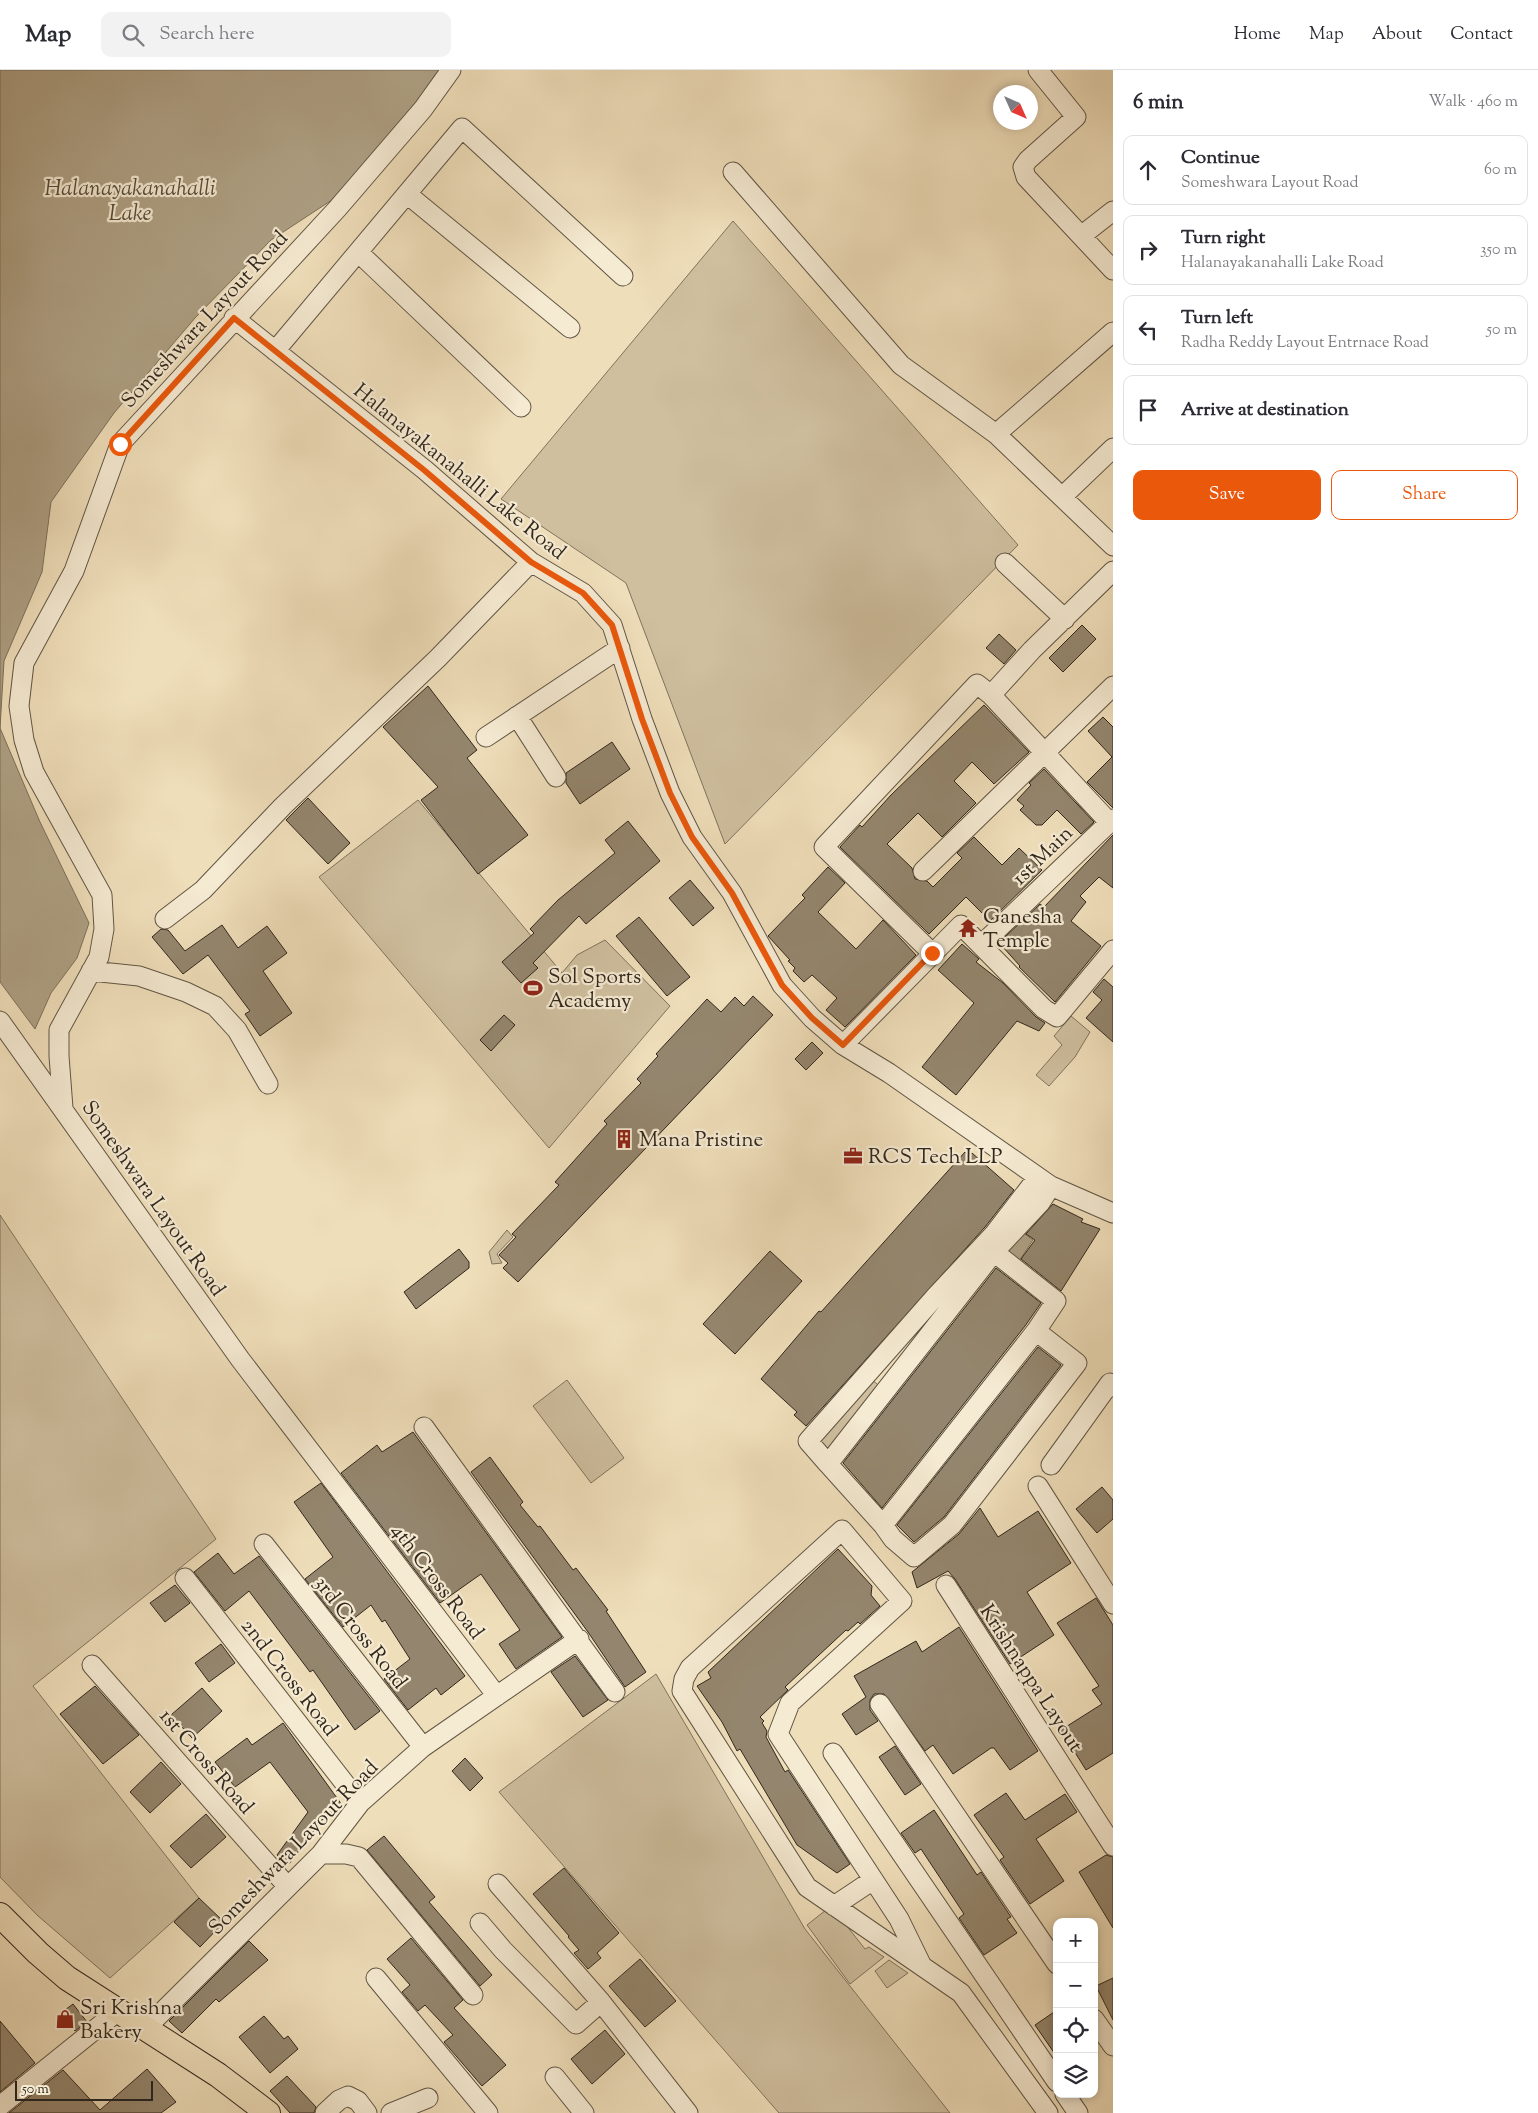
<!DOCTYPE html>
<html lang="en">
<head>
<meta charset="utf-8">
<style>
	body { margin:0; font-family:"Sorts Mill Goudy",serif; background:#f2f2f3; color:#2b2b33 }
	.controls { position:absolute; right:15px; bottom:15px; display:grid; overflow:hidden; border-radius:10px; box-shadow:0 2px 8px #0003 }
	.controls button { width:45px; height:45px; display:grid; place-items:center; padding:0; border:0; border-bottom:1px solid #e1e1e2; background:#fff; color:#2b2b33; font:25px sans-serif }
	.compass { position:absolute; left:993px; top:15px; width:45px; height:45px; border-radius:50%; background:#fff; box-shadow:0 2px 8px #0003; rotate:135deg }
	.scale { position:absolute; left:15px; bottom:12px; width:138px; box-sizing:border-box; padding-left:5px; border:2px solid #31271c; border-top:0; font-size:14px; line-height:18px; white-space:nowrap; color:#31271c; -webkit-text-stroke:4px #f5ead2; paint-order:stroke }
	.stop { position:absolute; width:15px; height:15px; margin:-11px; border:4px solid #ea580c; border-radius:50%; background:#fff }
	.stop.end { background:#ea580c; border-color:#fff; box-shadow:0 1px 5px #0008 }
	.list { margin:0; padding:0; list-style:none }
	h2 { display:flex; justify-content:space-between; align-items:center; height:65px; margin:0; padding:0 20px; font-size:21px }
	h2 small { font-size:16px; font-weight:400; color:#7c7c81 }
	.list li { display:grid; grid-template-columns:32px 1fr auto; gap:15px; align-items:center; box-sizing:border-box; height:70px; margin:0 10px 10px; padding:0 10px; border:1px solid #e1e1e2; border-radius:10px }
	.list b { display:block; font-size:19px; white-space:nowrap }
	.list p { margin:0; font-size:16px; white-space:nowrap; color:#7c7c81 }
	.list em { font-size:16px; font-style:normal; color:#7c7c81 }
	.actions { display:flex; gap:10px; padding:15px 20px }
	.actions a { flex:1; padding:11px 0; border:1px solid #ea580c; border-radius:10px; text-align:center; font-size:18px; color:#ea580c }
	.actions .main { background:#ea580c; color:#fff }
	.icon { flex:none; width:28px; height:28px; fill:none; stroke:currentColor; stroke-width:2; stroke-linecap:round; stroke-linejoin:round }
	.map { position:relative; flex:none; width:1113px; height:2043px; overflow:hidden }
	header { display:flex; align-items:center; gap:30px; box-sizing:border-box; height:70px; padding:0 25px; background:#fff; border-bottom:1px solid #e1e1e2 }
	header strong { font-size:24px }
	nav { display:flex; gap:28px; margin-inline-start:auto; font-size:18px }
	.search { width:350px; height:45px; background:#f2f2f3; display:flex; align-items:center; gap:12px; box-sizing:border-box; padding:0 18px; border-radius:10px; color:#7c7c81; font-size:19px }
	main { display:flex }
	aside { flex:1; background:#fff }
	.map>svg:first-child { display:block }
</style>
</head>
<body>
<header>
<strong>Map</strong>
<div class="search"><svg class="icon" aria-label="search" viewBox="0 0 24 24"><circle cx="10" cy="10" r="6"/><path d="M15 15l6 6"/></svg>Search here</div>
<nav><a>Home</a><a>Map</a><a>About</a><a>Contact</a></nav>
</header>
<main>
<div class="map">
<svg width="1113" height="2043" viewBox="0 0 1113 2043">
	<rect width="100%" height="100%" fill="#efdeba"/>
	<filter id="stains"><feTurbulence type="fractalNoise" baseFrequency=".004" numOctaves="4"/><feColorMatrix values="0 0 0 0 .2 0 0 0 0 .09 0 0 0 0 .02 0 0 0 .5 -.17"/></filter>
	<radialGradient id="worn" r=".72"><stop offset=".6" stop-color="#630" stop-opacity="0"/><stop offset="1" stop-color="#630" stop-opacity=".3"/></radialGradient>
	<path fill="#cfbf9f" stroke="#80735e" d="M 733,151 L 1018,475 L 725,774 L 626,513 L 501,429 Z
		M 418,730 L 562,903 L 577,885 L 605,870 L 670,936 L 549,1078 L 319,807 Z
		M 1071,946 L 1090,962 L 1075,987 L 1049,1016 L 1036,1005 L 1062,975 L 1054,966 Z
		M 0,1145 L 216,1469 L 33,1616 L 199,1828 L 110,1908 L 37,1845 L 0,1807 Z
		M 507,1160 L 513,1167 L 497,1184 L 502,1193 L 492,1194 L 489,1182 Z
		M 871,1309 L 883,1319 L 832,1384 L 817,1370 Z
		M 567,1310 L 624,1388 L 591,1413 L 533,1336 Z
		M 656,1604 L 805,1859 L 950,2043 L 779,2043 L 499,1722 Z
		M 831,1836 L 865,1879 L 869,1877 L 884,1887 L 850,1914 L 807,1855 Z
		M 889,1890 L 908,1903 L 887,1918 L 875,1901 Z"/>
	<path fill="#aea084" stroke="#7c705a" d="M 0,0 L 444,0 L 338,126 L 271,170 L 195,248 L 114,343 L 51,432 L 42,502 L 4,591 L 0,658 L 40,752 L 89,853 L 77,888 L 51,923 L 35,959 L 0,912 Z
		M 1032,1154 L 1025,1164 L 1033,1170 L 1017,1194 L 1004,1183 Z"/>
	<path fill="#94866e" stroke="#31271c" d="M 1082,555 L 1096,569 L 1063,602 L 1049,588 Z
		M 999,564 L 1016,580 L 1004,594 L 986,578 Z
		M 428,616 L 477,680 L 467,688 L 528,765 L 478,804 L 421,730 L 438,717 L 383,657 Z
		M 984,635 L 1029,682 L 994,714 L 972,692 L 954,711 L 976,733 L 942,767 L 918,743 L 887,774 L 912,798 L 915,809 L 927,811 L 933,817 L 962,788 L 957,783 L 974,767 L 1002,795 L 1019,778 L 1042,800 L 990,851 L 966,827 L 929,864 L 840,777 L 860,755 L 862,757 L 891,725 Z
		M 1103,647 L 1113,657 L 1113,738 L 1087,712 L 1112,687 L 1088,661 Z
		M 612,672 L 630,699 L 580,734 L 566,713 L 566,703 Z
		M 1044,699 L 1094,752 L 1081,764 L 1057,740 L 1042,755 L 1036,755 L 1020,740 L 1024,736 L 1017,730 L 1031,715 L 1029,713 Z
		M 308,728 L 350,773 L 328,794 L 286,750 Z
		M 628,751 L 660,791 L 586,854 L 579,846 L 533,893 L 538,898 L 521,913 L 502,892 L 534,863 L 530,859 L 558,830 L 615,783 L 605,770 Z
		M 1113,765 L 1113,818 L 1099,807 L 1080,826 L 1086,832 L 1071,851 L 1101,876 L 1055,932 L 1019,897 L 1020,896 L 1002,876 L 1008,870 L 1005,867 L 1040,834 L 1044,837 Z
		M 828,797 L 845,813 L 818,842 L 856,879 L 883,850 L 916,885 L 845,957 L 826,940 L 837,928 L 812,905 L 804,912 L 793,901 L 795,898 L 788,891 L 790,890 L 768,866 L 805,828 L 802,825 Z
		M 690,810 L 714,838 L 693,856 L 669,828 Z
		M 639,847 L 690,907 L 667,926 L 616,866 Z
		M 222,855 L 238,878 L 267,856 L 287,883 L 263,901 L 292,943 L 260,966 L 245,944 L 250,941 L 208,885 L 183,904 L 152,867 L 161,859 L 168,860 L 185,881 Z
		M 962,874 L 979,889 L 976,892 L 1003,913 L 1036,947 L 1045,953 L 1039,961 L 1017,951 L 956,1025 L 922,997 L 974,933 L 938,900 Z
		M 1104,909 L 1113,917 L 1113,972 L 1086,948 L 1102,930 L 1093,922 Z
		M 753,926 L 773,945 L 518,1212 L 503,1198 L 508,1193 L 499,1185 L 516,1167 L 512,1164 L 559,1115 L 555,1112 L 607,1054 L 604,1051 L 641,1013 L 637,1009 L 658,986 L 656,984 L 707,929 L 721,942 L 735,927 L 744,936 Z
		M 504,945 L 515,955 L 491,981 L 480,970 Z
		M 812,972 L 823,983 L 806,1000 L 795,989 Z
		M 965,1082 L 969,1086 L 972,1083 L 1014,1120 L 985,1157 L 806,1356 L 794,1345 L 797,1342 L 761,1309 L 819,1241 L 821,1242 Z
		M 1053,1134 L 1083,1149 L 1081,1152 L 1100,1159 L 1061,1221 L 1021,1189 L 1035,1170 L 1026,1164 Z
		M 459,1179 L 469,1192 L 469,1198 L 416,1239 L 404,1222 Z
		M 770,1181 L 802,1211 L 735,1284 L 703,1254 Z
		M 996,1198 L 1041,1233 L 1025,1256 L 882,1438 L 843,1393 Z
		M 1038,1277 L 1061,1295 L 944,1447 L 914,1472 L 897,1455 Z
		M 413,1362 L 562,1567 L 516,1599 L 499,1574 L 520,1560 L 481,1504 L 440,1533 L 341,1403 L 377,1375 L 382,1382 Z
		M 490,1387 L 523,1432 L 520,1435 L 538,1457 L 540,1456 L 573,1500 L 576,1498 L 608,1540 L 606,1541 L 646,1602 L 625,1617 L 588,1562 L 471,1402 Z
		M 321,1413 L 465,1606 L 441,1625 L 436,1618 L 408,1640 L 384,1609 L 410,1589 L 385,1550 L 382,1552 L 371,1535 L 343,1557 L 305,1509 L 333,1487 L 294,1432 Z
		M 1102,1417 L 1113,1430 L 1113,1449 L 1097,1463 L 1076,1439 Z
		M 980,1438 L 998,1467 L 1038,1441 L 1071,1493 L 1027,1522 L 1054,1565 L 1010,1594 L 955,1509 L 948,1501 L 917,1518 L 912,1502 L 959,1464 Z
		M 838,1479 L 872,1516 L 871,1525 L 880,1536 L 860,1554 L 858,1552 L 848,1561 L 846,1560 L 818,1586 L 785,1617 L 788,1620 L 760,1647 L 764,1651 L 762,1653 L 767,1661 L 766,1667 L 785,1702 L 788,1700 L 850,1794 L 837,1803 L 797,1775 L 740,1679 L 737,1681 L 722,1652 L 697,1616 L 711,1608 L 708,1602 Z
		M 218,1483 L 234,1504 L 259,1486 L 380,1641 L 355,1660 L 313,1600 L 310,1602 L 249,1521 L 225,1541 L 194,1502 Z
		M 175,1515 L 190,1533 L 165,1552 L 150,1533 Z
		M 1096,1528 L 1113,1555 L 1113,1683 L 1086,1700 L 1061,1660 L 1102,1634 L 1092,1620 L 1099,1616 L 1057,1553 Z
		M 959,1557 L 1038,1681 L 1010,1700 L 994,1678 L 991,1678 L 953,1704 L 933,1675 L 925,1681 L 884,1624 L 874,1624 L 870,1630 L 870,1640 L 878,1651 L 856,1665 L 842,1644 L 866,1627 L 854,1606 L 916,1571 L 922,1582 Z
		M 221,1574 L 235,1593 L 209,1612 L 195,1593 Z
		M 575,1586 L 608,1630 L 583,1647 L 551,1602 Z
		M 95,1616 L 139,1665 L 103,1694 L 60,1644 Z
		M 202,1618 L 222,1641 L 192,1668 L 171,1645 Z
		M 283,1653 L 342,1735 L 322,1750 L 289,1794 L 277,1785 L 308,1742 L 270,1692 L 235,1717 L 215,1692 L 247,1668 L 252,1675 Z
		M 895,1676 L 921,1714 L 905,1725 L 879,1687 Z
		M 465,1688 L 483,1708 L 470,1721 L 452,1701 Z
		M 161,1692 L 181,1714 L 150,1743 L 130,1722 Z
		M 1006,1723 L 1025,1750 L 1065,1724 L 1077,1742 L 1036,1769 L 1064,1811 L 1030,1834 L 1000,1790 L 1004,1787 L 974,1745 Z
		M 934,1740 L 977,1805 L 981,1802 L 1011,1847 L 1007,1849 L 1017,1863 L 984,1885 L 959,1848 L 964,1844 L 921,1779 L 915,1783 L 901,1763 Z
		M 206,1744 L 226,1767 L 191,1798 L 170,1776 Z
		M 384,1766 L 435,1827 L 429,1832 L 492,1905 L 480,1916 L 367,1780 Z
		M 1106,1785 L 1113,1787 L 1113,1858 L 1079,1802 Z
		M 564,1798 L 619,1863 L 597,1883 L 601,1888 L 588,1899 L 574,1883 L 579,1880 L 568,1867 L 569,1866 L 533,1824 Z
		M 199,1828 L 224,1852 L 200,1877 L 174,1852 Z
		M 411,1868 L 463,1930 L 454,1938 L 506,1995 L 482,2016 L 444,1972 L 453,1965 L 425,1935 L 418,1941 L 402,1922 L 410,1915 L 387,1889 Z
		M 249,1871 L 268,1890 L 219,1932 L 216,1929 L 182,1963 L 169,1951 Z
		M 640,1889 L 676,1931 L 645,1957 L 609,1916 Z
		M 1113,1908 L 1113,1950 L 1096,1916 Z
		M 73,1934 L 87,1952 L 75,1961 L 61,1943 Z
		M 1057,1940 L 1057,1987 L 1035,1955 Z
		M 264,1946 L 284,1969 L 288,1966 L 298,1979 L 270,2003 L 239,1967 Z
		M 0,1951 L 35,1993 L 0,2022 Z
		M 605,1960 L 625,1984 L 592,2014 L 571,1989 Z
		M 147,1999 L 176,2032 L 161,2043 L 9,2043 L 63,2000 L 100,2040 Z
		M 287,2006 L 316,2037 L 314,2043 L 290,2043 L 270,2021 Z"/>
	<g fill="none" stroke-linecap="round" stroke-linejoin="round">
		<g stroke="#605544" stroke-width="21">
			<path id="minor" d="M 1038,0 L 1076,47 L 1028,90 L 1023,97 L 1026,107 L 1113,200
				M 733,102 L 901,295 L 996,364
				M 407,124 L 570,258
				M 1081,166 L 1113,141
				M 358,182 L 521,337
				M 234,248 L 425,400 L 531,492 L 583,523 L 612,555 L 642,649 L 670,723 L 692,767 L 732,823 L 782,915 L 812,948 L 843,975 L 889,1003 L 1051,1116 L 1113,1143
				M 1113,262 L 996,364 L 1113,476
				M 275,281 L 462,58 L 623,206
				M 1062,427 L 1113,378
				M 1005,493 L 1065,549
				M 991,625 L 1109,752
				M 517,646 L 556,707
				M 486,667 L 620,578
				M 923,801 L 1113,616
				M 165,849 L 203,820 L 283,736 L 438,588 L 531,492
				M 981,875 L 1113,749
				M 932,883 L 824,777 L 977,614 L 991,625 L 1032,580 L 1113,501
				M 91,901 L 139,906 L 186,922 L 215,936 L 237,960 L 268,1014
				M 0,951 L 240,1289 L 497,1626
				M 843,975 L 961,855 L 1044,939 L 1057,947 L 1113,880
				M 63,1038 L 59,986 L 59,960 L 99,887 L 104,859 L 102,825 L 34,702 L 24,670 L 19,636 L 24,593 L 74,501 L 120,374 L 337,139 L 423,39 L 451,0
				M 994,1182 L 1056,1231 L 1036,1261 L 883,1455 L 828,1394 L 994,1182 L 1040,1133 L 1051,1116
				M 424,1357 L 615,1622
				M 828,1394 L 808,1371 L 935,1227 L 994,1164 L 1038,1107
				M 1051,1395 L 1110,1313 L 1113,1317
				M 1038,1416 L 1113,1534
				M 883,1455 L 893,1469 L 914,1487 L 952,1455 L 1077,1293 L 1036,1261
				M 264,1474 L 423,1677
				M 185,1508 L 360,1733
				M 946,1515 L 1113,1776
				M 92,1595 L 288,1817
				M 880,1634 L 1057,1894
				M 833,1683 L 1057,2012
				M 321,1784 L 346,1784 L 359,1787 L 473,1925
				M 498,1814 L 601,1932 L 688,2043
				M 834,1836 L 873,1810
				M 480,1853 L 503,1880 L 576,1954 L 601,1932
				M 921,1894 L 899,1849 L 778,1664 L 790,1633 L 902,1531 L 842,1460 L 690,1598 L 684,1609 L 682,1621 L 807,1817 L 961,1923 L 1048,2043
				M 376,1908 L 488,2043
				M 1094,1949 L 1113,1976
				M 146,1958 L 321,1784 L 360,1733 L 423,1677 L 579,1569
				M 555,2007 L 584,2043
				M 1065,2024 L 1078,2043
				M 0,2036 L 118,1941
				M 325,2043 L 339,2030 L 348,2026 L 358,2031 L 367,2043
				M 391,2043 L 428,2028"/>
		</g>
		<g stroke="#31271c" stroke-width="26">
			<path id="major" d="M 0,1845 L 38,1883 L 67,1908 L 218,2005 L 268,2043"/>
		</g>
		<use href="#minor" stroke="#f5ead2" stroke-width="19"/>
		<use href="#major" stroke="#efdeba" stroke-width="24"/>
	</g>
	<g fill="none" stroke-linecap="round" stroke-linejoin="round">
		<path stroke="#ea580c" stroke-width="6" d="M 120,374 L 234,248 L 424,400 L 531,492 L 583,523 L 612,555 L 642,649 L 670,723 L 692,767 L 732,823 L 782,915 L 812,948 L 843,975 L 932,883"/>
	</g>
	<defs>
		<g id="temple-bare" transform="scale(1.5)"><path d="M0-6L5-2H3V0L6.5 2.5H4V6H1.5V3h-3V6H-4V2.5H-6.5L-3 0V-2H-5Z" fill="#8f2418" stroke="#f5ead2" stroke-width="2.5" paint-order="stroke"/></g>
		<g id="stadium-bare" transform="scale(1.5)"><path d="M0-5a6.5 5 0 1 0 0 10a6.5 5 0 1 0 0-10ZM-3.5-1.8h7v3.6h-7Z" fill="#8f2418" stroke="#f5ead2" stroke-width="2.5" paint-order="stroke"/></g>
		<g id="building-bare" transform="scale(1.5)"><path d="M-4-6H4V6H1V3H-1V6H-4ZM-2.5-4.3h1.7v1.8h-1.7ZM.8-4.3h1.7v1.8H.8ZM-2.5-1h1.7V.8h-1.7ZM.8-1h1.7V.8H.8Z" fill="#8f2418" stroke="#f5ead2" stroke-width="2.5" paint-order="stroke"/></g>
		<g id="office-bare" transform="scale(1.5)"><path d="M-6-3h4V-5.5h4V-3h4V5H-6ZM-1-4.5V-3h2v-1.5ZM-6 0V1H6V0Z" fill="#8f2418" stroke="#f5ead2" stroke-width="2.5" paint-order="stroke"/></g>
		<g id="shop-bare" transform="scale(1.5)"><path d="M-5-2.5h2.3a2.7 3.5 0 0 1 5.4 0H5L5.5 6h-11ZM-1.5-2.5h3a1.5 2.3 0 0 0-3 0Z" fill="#8f2418" stroke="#f5ead2" stroke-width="2.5" paint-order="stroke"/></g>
	</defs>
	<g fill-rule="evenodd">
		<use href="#temple-bare" x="968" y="858"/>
		<use href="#stadium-bare" x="533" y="918"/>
		<use href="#building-bare" x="624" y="1069"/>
		<use href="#office-bare" x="853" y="1086"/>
		<use href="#shop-bare" x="65" y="1949"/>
	</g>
	<g text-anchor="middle" stroke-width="4.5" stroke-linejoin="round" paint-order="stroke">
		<g font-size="21" fill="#31271c" stroke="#f5ead2">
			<text transform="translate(204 249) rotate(-47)" y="7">Someshwara Layout Road</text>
			<text transform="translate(460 401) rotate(39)" y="7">Halanayakanahalli Lake Road</text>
			<text transform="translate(1042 785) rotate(-44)" y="7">1st Main</text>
			<text transform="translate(154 1128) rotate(55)" y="7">Someshwara Layout Road</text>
			<text transform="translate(438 1511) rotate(53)" y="7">4th Cross Road</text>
			<text transform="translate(361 1562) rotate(52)" y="7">3rd Cross Road</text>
			<text transform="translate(290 1607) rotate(52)" y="7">2nd Cross Road</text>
			<text transform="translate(1032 1608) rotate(57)" y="7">Krishnappa Layout</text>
			<text transform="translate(207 1691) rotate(49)" y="7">1st Cross Road</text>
			<text transform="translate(293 1777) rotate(-46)" y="7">Someshwara Layout Road</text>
		</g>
		<g font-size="21" fill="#31271c" stroke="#f5ead2" text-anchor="start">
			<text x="983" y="853">Ganesha<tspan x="983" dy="24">Temple</tspan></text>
			<text x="548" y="913">Sol Sports<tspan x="548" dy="24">Academy</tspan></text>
			<text x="639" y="1076">Mana Pristine</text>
			<text x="868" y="1093">RCS Tech LLP</text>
			<text x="80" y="1944">Sri Krishna<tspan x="80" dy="24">Bakery</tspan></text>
		</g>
		<g font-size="22" font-style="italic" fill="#564b3b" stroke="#f5ead2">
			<text x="130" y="125">Halanayakanahalli<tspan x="130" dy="25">Lake</tspan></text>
		</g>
	</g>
	<rect width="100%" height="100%" filter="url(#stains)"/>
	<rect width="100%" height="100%" fill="url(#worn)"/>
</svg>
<div class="controls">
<button>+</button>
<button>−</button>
<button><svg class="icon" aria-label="locate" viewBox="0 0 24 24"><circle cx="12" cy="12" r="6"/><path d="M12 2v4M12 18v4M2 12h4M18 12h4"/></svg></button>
<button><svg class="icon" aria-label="layers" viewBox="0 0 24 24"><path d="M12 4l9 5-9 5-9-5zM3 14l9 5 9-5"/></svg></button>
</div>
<svg class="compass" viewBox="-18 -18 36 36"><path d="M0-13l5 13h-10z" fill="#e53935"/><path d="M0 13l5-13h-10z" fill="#7c7c81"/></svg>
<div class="scale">50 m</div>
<div class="stop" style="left:120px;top:374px"></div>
<div class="stop end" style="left:932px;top:883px"></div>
</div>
<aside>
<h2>6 min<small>Walk · 460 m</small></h2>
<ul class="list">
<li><svg class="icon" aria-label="ahead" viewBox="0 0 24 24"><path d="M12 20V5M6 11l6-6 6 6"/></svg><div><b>Continue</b><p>Someshwara Layout Road</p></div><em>60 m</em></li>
<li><svg class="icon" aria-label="right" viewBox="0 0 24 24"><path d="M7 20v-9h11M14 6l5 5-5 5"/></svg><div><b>Turn right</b><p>Halanayakanahalli Lake Road</p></div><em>350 m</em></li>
<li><svg class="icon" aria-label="left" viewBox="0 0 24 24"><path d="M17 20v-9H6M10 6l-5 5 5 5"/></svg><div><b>Turn left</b><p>Radha Reddy Layout Entrnace Road</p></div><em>50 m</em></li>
<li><svg class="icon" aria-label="arrive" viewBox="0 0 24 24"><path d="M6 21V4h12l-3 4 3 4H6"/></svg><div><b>Arrive at destination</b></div></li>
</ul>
<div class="actions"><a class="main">Save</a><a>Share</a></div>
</aside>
</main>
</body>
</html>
